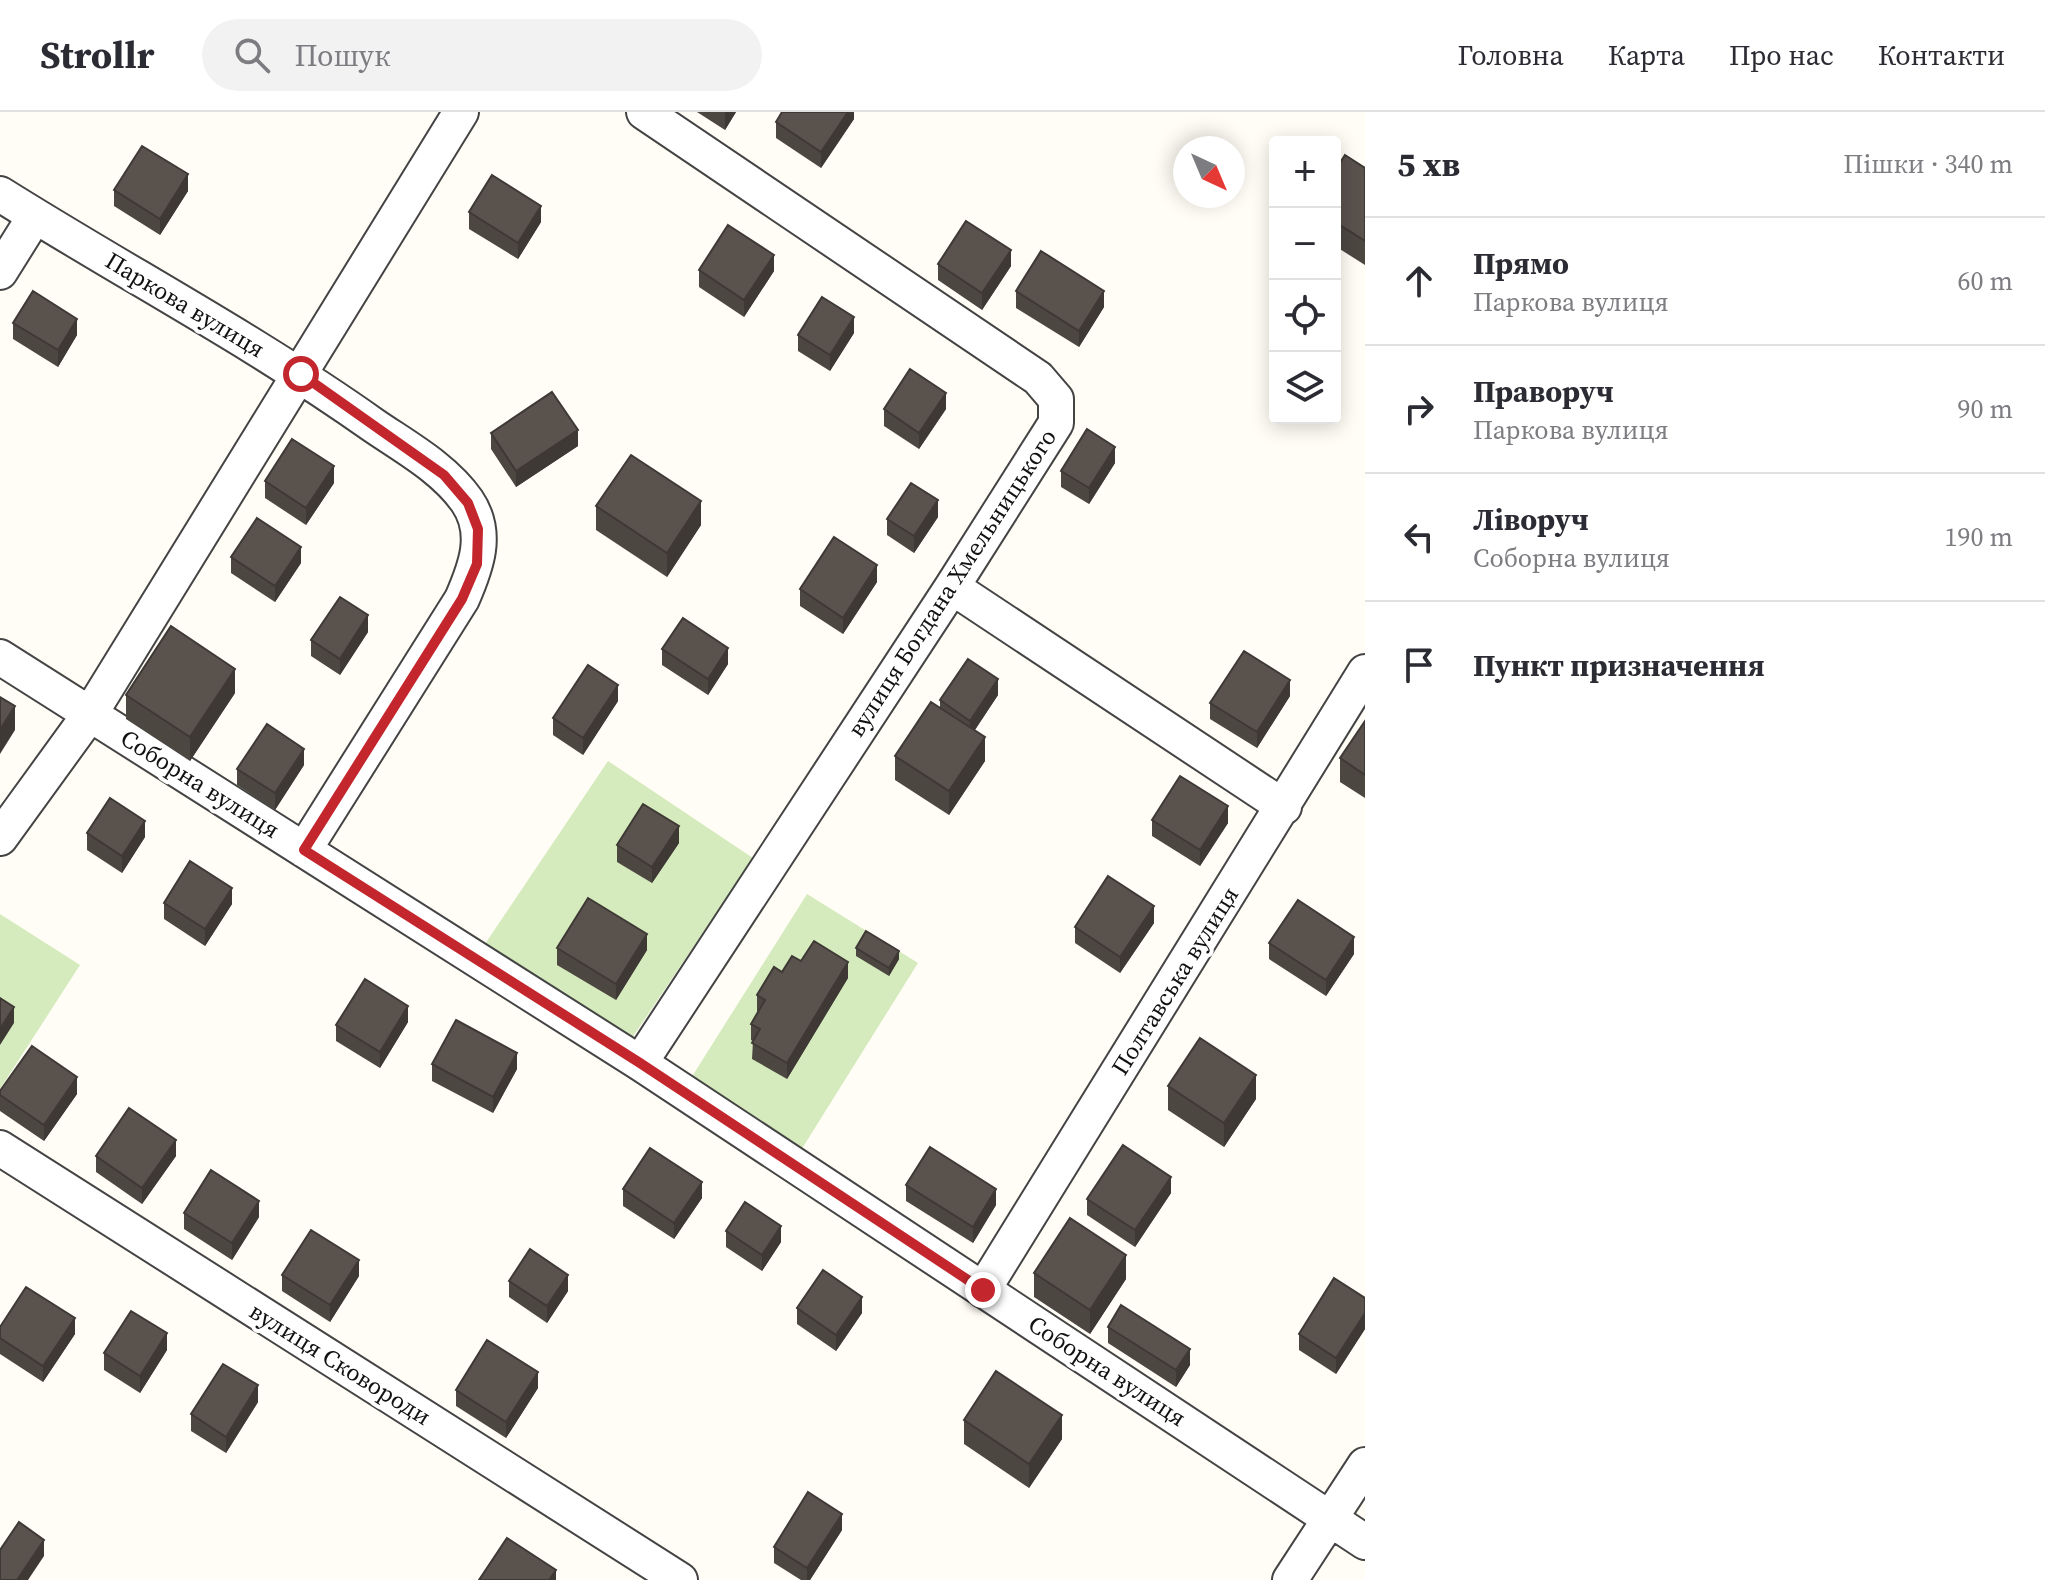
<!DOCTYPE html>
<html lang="uk">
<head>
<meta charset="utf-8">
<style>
	body { margin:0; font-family:"Source Serif 4",serif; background:#f2f2f3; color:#2b2b33 }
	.controls { position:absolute; right:24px; top:24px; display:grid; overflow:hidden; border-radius:8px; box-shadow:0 4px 20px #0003 }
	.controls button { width:72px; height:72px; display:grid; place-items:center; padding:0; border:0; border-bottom:2px solid #e1e1e2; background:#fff; color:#2b2b33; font:40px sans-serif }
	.compass { position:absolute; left:1173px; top:24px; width:72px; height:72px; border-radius:50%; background:#fff; box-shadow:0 4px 20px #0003; rotate:136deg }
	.stop { position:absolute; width:24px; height:24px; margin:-18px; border:6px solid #c4262e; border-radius:50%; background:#fff }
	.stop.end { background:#c4262e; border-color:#fff; box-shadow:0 2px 8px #0008 }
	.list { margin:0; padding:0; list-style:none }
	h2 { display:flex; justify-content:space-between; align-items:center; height:104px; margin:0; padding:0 32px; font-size:34px }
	h2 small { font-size:26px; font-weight:400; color:#7c7c81 }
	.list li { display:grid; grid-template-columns:52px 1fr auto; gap:24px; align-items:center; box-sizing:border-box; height:128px; padding:0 32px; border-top:2px solid #e1e1e2 }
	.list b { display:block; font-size:30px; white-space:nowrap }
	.list p { margin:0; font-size:26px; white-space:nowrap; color:#7c7c81 }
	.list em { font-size:26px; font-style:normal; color:#7c7c81 }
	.icon { flex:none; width:44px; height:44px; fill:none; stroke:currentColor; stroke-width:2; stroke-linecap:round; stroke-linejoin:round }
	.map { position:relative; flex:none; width:1365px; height:1468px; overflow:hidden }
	header { display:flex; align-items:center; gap:48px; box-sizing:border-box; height:112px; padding:0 40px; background:#fff; border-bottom:2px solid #e1e1e2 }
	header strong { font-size:38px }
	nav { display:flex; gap:44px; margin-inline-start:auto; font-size:28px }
	.search { width:560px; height:72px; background:#f2f2f3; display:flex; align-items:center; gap:20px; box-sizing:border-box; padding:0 28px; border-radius:44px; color:#7c7c81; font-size:30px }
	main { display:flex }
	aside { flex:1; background:#fff }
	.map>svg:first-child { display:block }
</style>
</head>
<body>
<header>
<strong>Strollr</strong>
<div class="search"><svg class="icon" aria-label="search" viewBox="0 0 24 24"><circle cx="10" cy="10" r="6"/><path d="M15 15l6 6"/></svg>Пошук</div>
<nav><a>Головна</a><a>Карта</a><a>Про нас</a><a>Контакти</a></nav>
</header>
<main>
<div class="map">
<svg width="1365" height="1468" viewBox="0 0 1365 1468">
	<rect width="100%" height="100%" fill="#fffdf5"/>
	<path fill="#d5ebbd" d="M 608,649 L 753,746 L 628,932 L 483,835 Z
		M 807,782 L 918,851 L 798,1043 L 686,974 Z
		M 0,802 L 80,853 L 0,977 Z"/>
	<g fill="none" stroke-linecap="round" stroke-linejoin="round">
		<g stroke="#444" stroke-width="38">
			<path id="minor" d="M 0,82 C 124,160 253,228 373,313 C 405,335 444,356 467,389 C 489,421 476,455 462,487 L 304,738
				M 0,160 L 35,104
				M 952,475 L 1284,695
				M 0,545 L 640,951 L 1365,1430
				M 0,726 L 90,602 L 461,0
				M 640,951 L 952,475 L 1056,311 L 1056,287 L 1038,266 L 644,0
				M 0,1036 L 680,1468
				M 983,1178 L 1365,560
				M 1290,1468 L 1365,1353"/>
		</g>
		<use href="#minor" stroke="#fff" stroke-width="34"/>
	</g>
	<path fill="#4d4742" d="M 697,0 L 736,0 L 725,18 Z
		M 854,0 L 854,7 L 821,56 L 776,26 L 776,10 Z
		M 1365,56 L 1365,153 L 1335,134 L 1335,59 Z
		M 114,78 L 188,79 L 160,123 L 114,94 Z
		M 469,100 L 541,110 L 518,147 L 469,117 Z
		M 938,152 L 1011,154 L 982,198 L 938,168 Z
		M 699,158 L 774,159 L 744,205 L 699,175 Z
		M 1016,179 L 1104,195 L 1079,235 L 1016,196 Z
		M 13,211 L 77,223 L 58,255 L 13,227 Z
		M 854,221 L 830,259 L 798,239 L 798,223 Z
		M 884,297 L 946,297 L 919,337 L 884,314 Z
		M 491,321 L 578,334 L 516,375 L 491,337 Z
		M 1115,351 L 1089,392 L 1061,375 L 1061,359 Z
		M 265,369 L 334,371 L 306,413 L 265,386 Z
		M 596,394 L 701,413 L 667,465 L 596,418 Z
		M 938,405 L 914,441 L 887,423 L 887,407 Z
		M 231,445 L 301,451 L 275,490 L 231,461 Z
		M 877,470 L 843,522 L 800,494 L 800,477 Z
		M 368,520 L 340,563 L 311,544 L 311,528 Z
		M 662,537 L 728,552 L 708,583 L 662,553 Z
		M 235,581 L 190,649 L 126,607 L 126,583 Z
		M 998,583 L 975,618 L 985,649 L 949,703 L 895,668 L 895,644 L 940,595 L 940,588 Z
		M 1290,584 L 1257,636 L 1210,607 L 1210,591 Z
		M 618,589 L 583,643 L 553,623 L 553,606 Z
		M 1365,609 L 1365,686 L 1340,670 L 1340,646 Z
		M 304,653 L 275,698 L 237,673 L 237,657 Z
		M 1152,708 L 1228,711 L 1200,754 L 1152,724 Z
		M 87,721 L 145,725 L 122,761 L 87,738 Z
		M 679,731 L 652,771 L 617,750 L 617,733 Z
		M 164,791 L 232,792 L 205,834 L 164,807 Z
		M 1154,811 L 1120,861 L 1075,831 L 1075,815 Z
		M 1269,831 L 1354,842 L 1326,884 L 1269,847 Z
		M 557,836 L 647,838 L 616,888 L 557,853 Z
		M 856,836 L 899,847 L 889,864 L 856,844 Z
		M 801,849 L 848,866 L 787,967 L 752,947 L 753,929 L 751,928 L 751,912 L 758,900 L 757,899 L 757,883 L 782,860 Z
		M 408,910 L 380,956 L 336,929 L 336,913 Z
		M 432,952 L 517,957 L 493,1001 L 432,969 Z
		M 1168,974 L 1256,987 L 1224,1035 L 1168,998 Z
		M 77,982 L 44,1029 L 0,999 L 0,983 Z
		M 96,1044 L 176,1044 L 142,1092 L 96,1060 Z
		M 906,1073 L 996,1093 L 973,1131 L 906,1089 Z
		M 623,1077 L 702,1086 L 674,1127 L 623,1094 Z
		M 1171,1081 L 1135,1135 L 1087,1103 L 1087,1087 Z
		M 184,1101 L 259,1105 L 232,1148 L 184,1117 Z
		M 726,1119 L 781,1130 L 762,1159 L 726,1135 Z
		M 1034,1161 L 1126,1167 L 1090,1222 L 1034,1185 Z
		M 282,1163 L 359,1164 L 330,1210 L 282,1179 Z
		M 509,1169 L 568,1179 L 547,1211 L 509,1185 Z
		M 1365,1186 L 1365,1217 L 1336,1262 L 1299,1238 L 1299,1222 Z
		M 797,1196 L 862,1201 L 836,1239 L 797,1212 Z
		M 0,1215 L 75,1222 L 43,1270 L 0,1242 Z
		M 1108,1215 L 1190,1253 L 1176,1275 L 1108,1231 Z
		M 167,1238 L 140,1281 L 104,1258 L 104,1241 Z
		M 538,1276 L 506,1326 L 456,1294 L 456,1278 Z
		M 258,1290 L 226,1341 L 191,1319 L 191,1302 Z
		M 964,1308 L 1062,1327 L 1029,1376 L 964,1332 Z
		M 842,1418 L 810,1468 L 801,1468 L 774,1451 L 774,1435 Z"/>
	<path fill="#3f3936" d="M 726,0 L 736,0 L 725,18 L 725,1 Z
		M 848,0 L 854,0 L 854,7 L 821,56 L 821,40 Z
		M 188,62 L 188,79 L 160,123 L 160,107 Z
		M 541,94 L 541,110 L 518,147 L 518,131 Z
		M 1011,138 L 1011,154 L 982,198 L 982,181 Z
		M 774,143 L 774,159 L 744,205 L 744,188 Z
		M 1104,179 L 1104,195 L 1079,235 L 1079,219 Z
		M 854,205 L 854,221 L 830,259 L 830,243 Z
		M 77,207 L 77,223 L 58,255 L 58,238 Z
		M 946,281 L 946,297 L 919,337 L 919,321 Z
		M 578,318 L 578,334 L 516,375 L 516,359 Z
		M 1115,335 L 1115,351 L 1089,392 L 1089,376 Z
		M 334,354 L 334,371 L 306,413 L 306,396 Z
		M 938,388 L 938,405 L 914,441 L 914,424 Z
		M 701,389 L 701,413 L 667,465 L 667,441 Z
		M 301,435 L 301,451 L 275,490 L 275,474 Z
		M 877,453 L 877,470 L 843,522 L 843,506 Z
		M 368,503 L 368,520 L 340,563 L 340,547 Z
		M 728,536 L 728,552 L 708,583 L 708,567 Z
		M 235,557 L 235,581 L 190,649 L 190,625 Z
		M 998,567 L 998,583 L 970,625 L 970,609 Z
		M 1290,568 L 1290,584 L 1257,636 L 1257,620 Z
		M 618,573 L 618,589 L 583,643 L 583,626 Z
		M 15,594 L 15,618 L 0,642 L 0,618 Z
		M 985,625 L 985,649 L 949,703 L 949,679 Z
		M 304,637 L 304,653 L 275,698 L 275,681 Z
		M 1228,694 L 1228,711 L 1200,754 L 1200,738 Z
		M 145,709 L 145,725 L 122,761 L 122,744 Z
		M 679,714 L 679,731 L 652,771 L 652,755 Z
		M 232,776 L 232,792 L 205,834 L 205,817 Z
		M 1154,794 L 1154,811 L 1120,861 L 1120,845 Z
		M 647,822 L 647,838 L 616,888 L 616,872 Z
		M 1354,825 L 1354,842 L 1326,884 L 1326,868 Z
		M 899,839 L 899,847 L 889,864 L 889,856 Z
		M 848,850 L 848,866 L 787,967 L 787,951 Z
		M 408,894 L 408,910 L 380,956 L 380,940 Z
		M 14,895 L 14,911 L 0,933 L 0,917 Z
		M 517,941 L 517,957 L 493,1001 L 493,985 Z
		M 1256,963 L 1256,987 L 1224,1035 L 1224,1011 Z
		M 77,965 L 77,982 L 44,1029 L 44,1013 Z
		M 176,1028 L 176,1044 L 142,1092 L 142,1076 Z
		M 1171,1065 L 1171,1081 L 1135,1135 L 1135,1118 Z
		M 702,1070 L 702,1086 L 674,1127 L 674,1111 Z
		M 996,1077 L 996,1093 L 973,1131 L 973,1115 Z
		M 259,1089 L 259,1105 L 232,1148 L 232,1131 Z
		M 781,1114 L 781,1130 L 762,1159 L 762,1143 Z
		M 1126,1143 L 1126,1167 L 1090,1222 L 1090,1198 Z
		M 359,1148 L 359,1164 L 330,1210 L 330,1193 Z
		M 568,1163 L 568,1179 L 547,1211 L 547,1194 Z
		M 862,1185 L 862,1201 L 836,1239 L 836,1223 Z
		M 1365,1201 L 1365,1217 L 1336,1262 L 1336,1246 Z
		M 75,1206 L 75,1222 L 43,1270 L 43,1254 Z
		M 167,1221 L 167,1238 L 140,1281 L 140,1264 Z
		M 1190,1237 L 1190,1253 L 1176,1275 L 1176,1258 Z
		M 538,1260 L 538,1276 L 506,1326 L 506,1310 Z
		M 258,1273 L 258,1290 L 226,1341 L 226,1325 Z
		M 1062,1303 L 1062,1327 L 1029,1376 L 1029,1352 Z
		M 842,1402 L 842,1418 L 810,1468 L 807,1468 L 807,1456 Z
		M 44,1428 L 44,1444 L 28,1468 L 17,1468 Z
		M 556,1458 L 556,1468 L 549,1468 Z"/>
	<path fill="#5a524d" stroke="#3f3936" stroke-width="2" d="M 782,0 L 848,0 L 821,40 L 776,10 Z
		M 142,34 L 188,62 L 160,107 L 114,78 Z
		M 1345,43 L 1365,56 L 1365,129 L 1335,110 L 1335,59 Z
		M 492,63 L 541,94 L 518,131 L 469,100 Z
		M 966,109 L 1011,138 L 982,181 L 938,152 Z
		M 728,113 L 774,143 L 744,188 L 699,158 Z
		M 1041,139 L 1104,179 L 1079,219 L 1016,179 Z
		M 33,179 L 77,207 L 58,238 L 13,211 Z
		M 822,185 L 854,205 L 830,243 L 798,223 Z
		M 910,257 L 946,281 L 919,321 L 884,297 Z
		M 552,280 L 578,318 L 516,359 L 491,321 Z
		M 1087,317 L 1115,335 L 1089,376 L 1061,359 Z
		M 292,327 L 334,354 L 306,396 L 265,369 Z
		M 631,343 L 701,389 L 667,441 L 596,394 Z
		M 911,371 L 938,388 L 914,424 L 887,407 Z
		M 257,406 L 301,435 L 275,474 L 231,445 Z
		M 834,425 L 877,453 L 843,506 L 800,477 Z
		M 340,485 L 368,503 L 340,547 L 311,528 Z
		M 683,506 L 728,536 L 708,567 L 662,537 Z
		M 171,514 L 235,557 L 190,625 L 126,583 Z
		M 1244,539 L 1290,568 L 1257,620 L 1210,591 Z
		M 968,547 L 998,567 L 970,609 L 940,588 Z
		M 588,553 L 618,573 L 583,626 L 553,606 Z
		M 0,585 L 15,594 L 0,618 Z
		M 931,590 L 985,625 L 949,679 L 895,644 Z
		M 1365,609 L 1365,663 L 1340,646 Z
		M 267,612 L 304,637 L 275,681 L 237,657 Z
		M 1180,664 L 1228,694 L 1200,738 L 1152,708 Z
		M 110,686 L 145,709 L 122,744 L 87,721 Z
		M 643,692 L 679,714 L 652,755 L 617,733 Z
		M 190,749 L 232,776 L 205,817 L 164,791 Z
		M 1108,764 L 1154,794 L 1120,845 L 1075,815 Z
		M 588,786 L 647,822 L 616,872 L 557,836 Z
		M 1298,788 L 1354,825 L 1326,868 L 1269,831 Z
		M 866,819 L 899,839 L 889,856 L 856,836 Z
		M 814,829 L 848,850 L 787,951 L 752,931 L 760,917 L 751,912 L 765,888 L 757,883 L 774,855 L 782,860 L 792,844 L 801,849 Z
		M 365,867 L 408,894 L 380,940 L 336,913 Z
		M 0,886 L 14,895 L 0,917 Z
		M 456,908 L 517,941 L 493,985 L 432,952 Z
		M 1200,926 L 1256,963 L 1224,1011 L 1168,974 Z
		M 32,934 L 77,965 L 44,1013 L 0,983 L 0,979 Z
		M 129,996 L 176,1028 L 142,1076 L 96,1044 Z
		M 1123,1033 L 1171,1065 L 1135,1118 L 1087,1087 Z
		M 930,1035 L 996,1077 L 973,1115 L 906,1073 Z
		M 650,1036 L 702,1070 L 674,1111 L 623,1077 Z
		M 211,1058 L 259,1089 L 232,1131 L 184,1101 Z
		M 745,1090 L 781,1114 L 762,1143 L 726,1119 Z
		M 1070,1106 L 1126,1143 L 1090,1198 L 1034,1161 Z
		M 311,1118 L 359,1148 L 330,1193 L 282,1163 Z
		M 530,1137 L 568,1163 L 547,1194 L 509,1169 Z
		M 823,1158 L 862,1185 L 836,1223 L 797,1196 Z
		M 1334,1166 L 1365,1186 L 1365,1201 L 1336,1246 L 1299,1222 Z
		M 26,1175 L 75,1206 L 43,1254 L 0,1226 L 0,1215 Z
		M 1121,1193 L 1190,1237 L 1176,1258 L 1108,1215 Z
		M 131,1199 L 167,1221 L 140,1264 L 104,1241 Z
		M 487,1228 L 538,1260 L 506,1310 L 456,1278 Z
		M 223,1252 L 258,1273 L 226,1325 L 191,1302 Z
		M 996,1259 L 1062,1303 L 1029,1352 L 964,1308 Z
		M 808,1380 L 842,1402 L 807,1456 L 774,1435 Z
		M 19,1410 L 44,1428 L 17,1468 L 0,1468 L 0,1438 Z
		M 507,1426 L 556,1458 L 549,1468 L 479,1468 Z"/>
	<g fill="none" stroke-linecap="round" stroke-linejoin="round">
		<path stroke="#c4262e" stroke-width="10" d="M 301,262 L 444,363 L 468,391 L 478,417 L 477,452 L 462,487 L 304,738 L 640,951 L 983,1178"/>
	</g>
	<g text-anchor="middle" stroke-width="8" stroke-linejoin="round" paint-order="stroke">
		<g font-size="24" fill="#111" stroke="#fff">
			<text transform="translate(185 193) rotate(31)" y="8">Паркова вулиця</text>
			<text transform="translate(952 471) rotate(-57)" y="8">вулиця Богдана Хмельницького</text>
			<text transform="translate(200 672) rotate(32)" y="8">Соборна вулиця</text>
			<text transform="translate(1175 869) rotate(-58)" y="8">Полтавська вулиця</text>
			<text transform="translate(340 1252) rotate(32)" y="8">вулиця Сковороди</text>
			<text transform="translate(1107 1259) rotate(33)" y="8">Соборна вулиця</text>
		</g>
	</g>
</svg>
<div class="controls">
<button>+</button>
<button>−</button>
<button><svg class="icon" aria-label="locate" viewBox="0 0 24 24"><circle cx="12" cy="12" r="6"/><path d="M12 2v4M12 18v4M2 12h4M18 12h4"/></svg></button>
<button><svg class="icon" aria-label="layers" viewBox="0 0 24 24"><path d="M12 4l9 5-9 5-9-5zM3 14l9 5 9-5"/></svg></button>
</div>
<svg class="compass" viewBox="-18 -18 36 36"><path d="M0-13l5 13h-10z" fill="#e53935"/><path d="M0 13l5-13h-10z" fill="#7c7c81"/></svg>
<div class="stop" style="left:301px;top:262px"></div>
<div class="stop end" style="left:983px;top:1178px"></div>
</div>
<aside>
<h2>5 хв<small>Пішки · 340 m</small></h2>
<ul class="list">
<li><svg class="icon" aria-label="ahead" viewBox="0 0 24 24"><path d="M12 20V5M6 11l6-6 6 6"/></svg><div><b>Прямо</b><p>Паркова вулиця</p></div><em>60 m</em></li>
<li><svg class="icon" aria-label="right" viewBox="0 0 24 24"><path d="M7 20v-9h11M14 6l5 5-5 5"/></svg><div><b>Праворуч</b><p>Паркова вулиця</p></div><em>90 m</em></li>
<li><svg class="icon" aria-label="left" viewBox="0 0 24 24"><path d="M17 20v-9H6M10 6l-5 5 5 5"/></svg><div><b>Ліворуч</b><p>Соборна вулиця</p></div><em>190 m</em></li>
<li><svg class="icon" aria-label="arrive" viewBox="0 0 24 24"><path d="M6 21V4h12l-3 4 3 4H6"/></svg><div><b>Пункт призначення</b></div></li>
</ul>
</aside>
</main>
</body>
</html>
